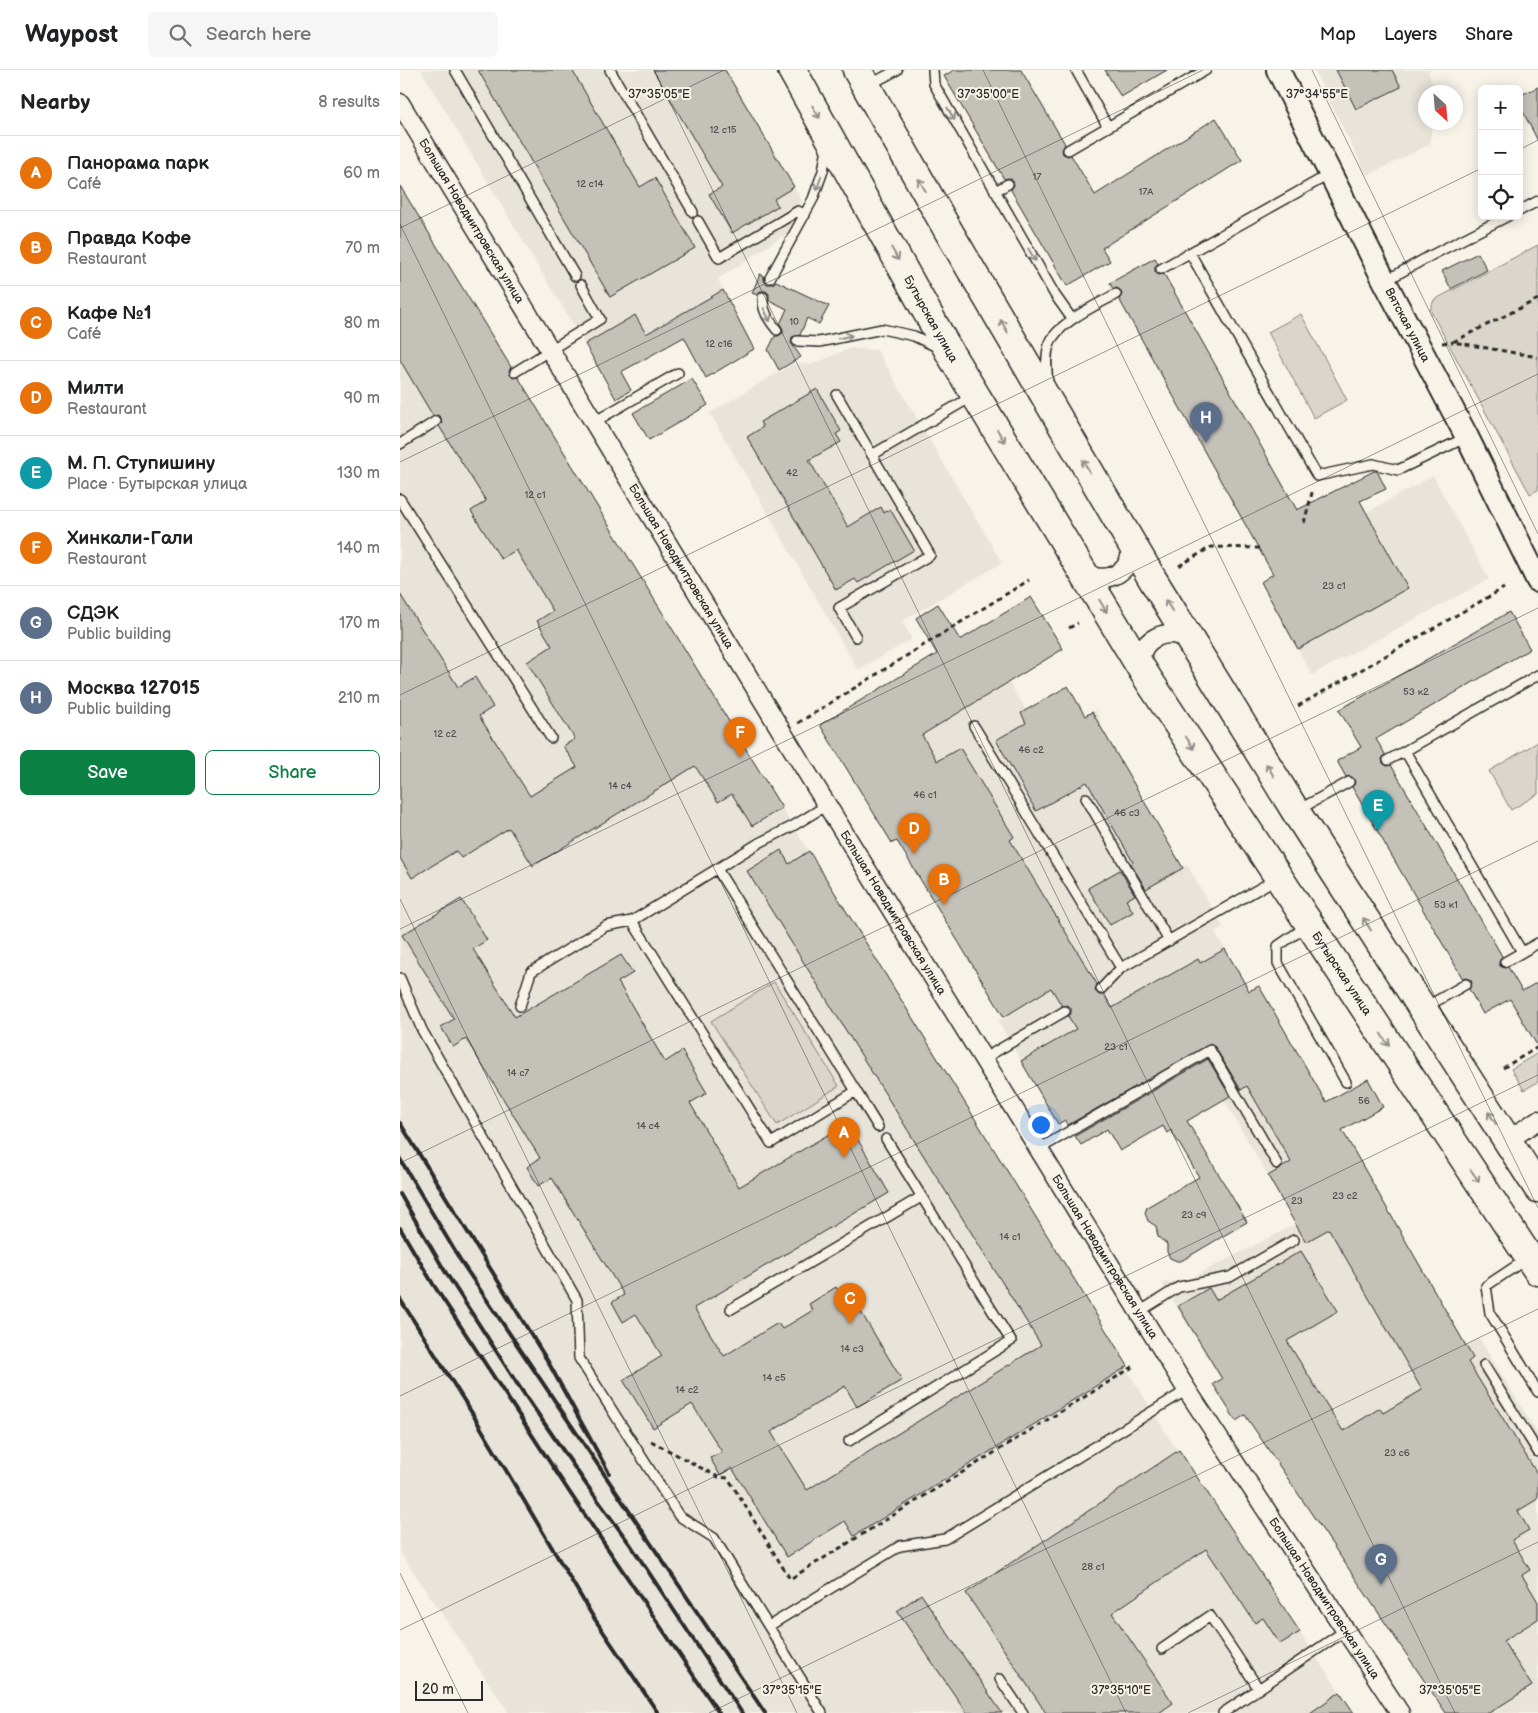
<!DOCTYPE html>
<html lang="en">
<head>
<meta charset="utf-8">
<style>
	body { margin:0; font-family:"Balsamiq Sans",sans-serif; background:#f6f6f6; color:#202124 }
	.controls { position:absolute; right:15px; top:15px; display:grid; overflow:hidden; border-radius:8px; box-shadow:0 2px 12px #0003 }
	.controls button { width:45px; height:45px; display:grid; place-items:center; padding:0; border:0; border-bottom:1px solid #e0e0e0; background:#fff; color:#202124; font:25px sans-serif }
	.compass { position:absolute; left:1018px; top:15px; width:45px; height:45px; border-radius:50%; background:#fff; box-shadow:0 2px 12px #0003; rotate:154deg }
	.scale { position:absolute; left:15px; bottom:12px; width:68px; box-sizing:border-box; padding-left:5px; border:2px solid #2b2b2b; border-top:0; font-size:14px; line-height:18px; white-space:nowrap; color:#2b2b2b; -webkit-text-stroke:4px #f7f3e8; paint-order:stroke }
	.you { position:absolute; left:640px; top:1054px; width:18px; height:18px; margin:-12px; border:4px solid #fff; border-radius:50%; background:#1a73e8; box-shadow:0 0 0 8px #1a73e833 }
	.badge { display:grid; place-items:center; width:32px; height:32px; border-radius:50%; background:#0b8043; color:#fff; font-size:16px; font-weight:700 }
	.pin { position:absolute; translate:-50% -41px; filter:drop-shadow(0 1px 2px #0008) }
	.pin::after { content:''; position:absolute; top:26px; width:18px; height:15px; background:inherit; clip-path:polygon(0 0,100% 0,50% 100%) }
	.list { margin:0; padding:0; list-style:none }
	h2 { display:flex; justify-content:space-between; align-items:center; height:65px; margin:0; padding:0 20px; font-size:21px }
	h2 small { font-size:16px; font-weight:400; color:#757577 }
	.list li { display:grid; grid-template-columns:32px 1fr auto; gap:15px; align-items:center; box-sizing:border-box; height:75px; padding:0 20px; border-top:1px solid #e0e0e0 }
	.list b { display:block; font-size:19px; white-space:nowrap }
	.list p { margin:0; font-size:16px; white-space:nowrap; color:#757577 }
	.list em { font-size:16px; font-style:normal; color:#757577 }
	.actions { display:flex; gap:10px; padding:15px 20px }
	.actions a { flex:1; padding:11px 0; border:1px solid #0b8043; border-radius:8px; text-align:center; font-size:18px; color:#0b8043 }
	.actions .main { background:#0b8043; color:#fff }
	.icon { flex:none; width:28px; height:28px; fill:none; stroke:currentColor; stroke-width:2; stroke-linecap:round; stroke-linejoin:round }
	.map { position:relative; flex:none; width:1138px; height:1643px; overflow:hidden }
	header { display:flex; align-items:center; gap:30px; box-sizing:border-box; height:70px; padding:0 25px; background:#fff; border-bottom:1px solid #e0e0e0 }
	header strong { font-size:24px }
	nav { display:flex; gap:28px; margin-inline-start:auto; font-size:18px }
	.search { width:350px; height:45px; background:#f6f6f6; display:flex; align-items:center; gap:12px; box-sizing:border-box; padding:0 18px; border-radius:8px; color:#757577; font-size:19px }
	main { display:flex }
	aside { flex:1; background:#fff }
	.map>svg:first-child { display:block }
</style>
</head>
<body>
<header>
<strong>Waypost</strong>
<div class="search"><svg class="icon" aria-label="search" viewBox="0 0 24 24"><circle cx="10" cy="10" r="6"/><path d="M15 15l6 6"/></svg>Search here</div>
<nav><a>Map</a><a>Layers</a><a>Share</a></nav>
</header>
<main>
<aside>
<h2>Nearby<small>8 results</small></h2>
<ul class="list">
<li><span class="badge" style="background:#e8710a">A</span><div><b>Панорама парк</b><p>Café</p></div><em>60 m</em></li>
<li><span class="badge" style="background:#e8710a">B</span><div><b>Правда Кофе</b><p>Restaurant</p></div><em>70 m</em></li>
<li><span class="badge" style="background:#e8710a">C</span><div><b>Кафе №1</b><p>Café</p></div><em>80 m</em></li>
<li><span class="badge" style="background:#e8710a">D</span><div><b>Милти</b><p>Restaurant</p></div><em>90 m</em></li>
<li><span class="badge" style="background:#0f9aa8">E</span><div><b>М. П. Ступишину</b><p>Place · Бутырская улица</p></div><em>130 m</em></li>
<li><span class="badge" style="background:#e8710a">F</span><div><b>Хинкали-Гали</b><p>Restaurant</p></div><em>140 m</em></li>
<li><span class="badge" style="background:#5c6f8a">G</span><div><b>СДЭК</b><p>Public building</p></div><em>170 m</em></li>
<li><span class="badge" style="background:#5c6f8a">H</span><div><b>Москва 127015</b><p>Public building</p></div><em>210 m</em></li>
</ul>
<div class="actions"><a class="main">Save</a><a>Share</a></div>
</aside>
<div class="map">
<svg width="1138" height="1643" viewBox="0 0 1138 1643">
	<rect width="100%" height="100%" fill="#f7f3e8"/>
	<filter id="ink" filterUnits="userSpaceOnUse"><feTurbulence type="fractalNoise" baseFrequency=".02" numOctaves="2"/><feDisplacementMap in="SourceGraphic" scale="10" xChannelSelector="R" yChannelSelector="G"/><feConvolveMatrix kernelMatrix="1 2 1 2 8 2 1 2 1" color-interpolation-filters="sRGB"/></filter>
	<g filter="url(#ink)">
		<path fill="#e8e4da" d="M 21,0 L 325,0 L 402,131 L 389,162 L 318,209 L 323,220 L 196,293 Z
			M 914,0 L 1031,0 L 1028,1 L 1035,22 L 1026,22 L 1026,52 L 1032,53 L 1030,74 L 967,106 Z
			M 0,116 L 315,630 L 728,1296 L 726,1298 L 769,1368 L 954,1643 L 109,1643 L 0,1482 Z
			M 450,278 L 477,280 L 602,493 L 502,551 L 512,569 L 458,600 L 310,343 L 394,293 L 411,295 Z
			M 1033,406 L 1089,509 L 912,605 L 861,512 L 873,504 L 869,496 Z
			M 631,527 L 663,579 L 609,612 L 626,640 L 685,646 L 695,640 L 703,655 L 698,658 L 714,686 L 717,685 L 783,797 L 787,795 L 823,857 L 815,862 L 849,921 L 859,916 L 1066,1275 L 1079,1268 L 1138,1364 L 1138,1643 L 1046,1643 L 845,1345 L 836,1351 L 813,1314 L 821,1309 L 762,1213 L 789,1209 L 896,1154 L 824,1030 L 821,1031 L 802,998 L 681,1075 L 666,1050 L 658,1054 L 598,951 L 604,947 L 497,771 L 492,773 L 420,655 Z"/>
		<path fill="#dad6cc" stroke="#82807c" d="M 1138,175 L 1138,420 L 1130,424 L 1030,240 L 1034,230 Z
			M 901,244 L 947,330 L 914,348 L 868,262 Z
			M 1138,672 L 1138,724 L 1111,740 L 1089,701 Z
			M 374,912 L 439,1016 L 377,1055 L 311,951 Z
			M 1138,983 L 1138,1012 L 1124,1020 L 1111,999 Z"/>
		<path fill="#c4c1b9" stroke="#2b2b2b" d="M 78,0 L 172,0 L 240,117 L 255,108 L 295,178 L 210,227 Z
			M 253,0 L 325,0 L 394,117 L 374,129 L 378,136 L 332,163 L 309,124 L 322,117 Z
			M 554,0 L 621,0 L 665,74 L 662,80 L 663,84 L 668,86 L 671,85 L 695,125 L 816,48 L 842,90 L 702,178 L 710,191 L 667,216 L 611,120 L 614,115 L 613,111 L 609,108 L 604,109 L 544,6 Z
			M 705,0 L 767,0 L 721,27 Z
			M 936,0 L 992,0 L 1001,17 L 956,39 Z
			M 1138,17 L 1138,71 L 1119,34 L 1119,26 Z
			M 0,116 L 111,297 L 109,300 L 110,305 L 113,308 L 118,307 L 382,738 L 352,756 L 332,724 L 318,732 L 295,696 L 133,796 L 109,758 L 61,788 L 56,781 L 12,808 L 0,788 L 0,524 L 58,617 L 75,607 L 93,637 L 79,646 L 130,726 L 177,697 L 163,676 L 175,669 L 127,592 L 152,576 L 137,551 L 153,541 L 116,480 L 101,489 L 71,441 L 86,431 L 39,356 L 42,353 L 41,348 L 38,345 L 33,346 L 0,290 Z
			M 1078,183 L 1087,200 L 1051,219 L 1042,201 Z
			M 755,188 L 758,194 L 755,196 L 755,202 L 758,205 L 764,204 L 897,440 L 974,401 L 977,401 L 986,419 L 960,431 L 1008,518 L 898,579 L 861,512 L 873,504 L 719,229 L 722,225 L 721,221 L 717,218 L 713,219 L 710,213 Z
			M 360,204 L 364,206 L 364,211 L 367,214 L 373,214 L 376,211 L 429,236 L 419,254 L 407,248 L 400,265 L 392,267 L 391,273 L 401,287 L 379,300 L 368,280 L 375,266 L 378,266 L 383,263 L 383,259 L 380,254 L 387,239 L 369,230 L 369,224 L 366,221 L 360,221 L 357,225 L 352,223 Z
			M 323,220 L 354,279 L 306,308 L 284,267 L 221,302 L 231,320 L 216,329 L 185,274 L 235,245 L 246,264 Z
			M 292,309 L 308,335 L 249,370 L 233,343 Z
			M 417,319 L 441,361 L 436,364 L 441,372 L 409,390 L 448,457 L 481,437 L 484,443 L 490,439 L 514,480 L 458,513 L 455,509 L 436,520 L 347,367 L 363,357 L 360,352 Z
			M 631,527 L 663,579 L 522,665 L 537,691 L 560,678 L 614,767 L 610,770 L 697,914 L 695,921 L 699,925 L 704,925 L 712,938 L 798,889 L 800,893 L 825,879 L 849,921 L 859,916 L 926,1032 L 968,1009 L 983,1037 L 942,1060 L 1073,1288 L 1068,1292 L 1138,1405 L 1138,1426 L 1136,1430 L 1118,1441 L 1129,1460 L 1112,1470 L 1130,1500 L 1122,1505 L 1138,1532 L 1138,1549 L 1103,1571 L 1132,1616 L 1089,1643 L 1046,1643 L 845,1345 L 836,1351 L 813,1314 L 822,1309 L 778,1236 L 809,1218 L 816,1230 L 901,1181 L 938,1241 L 887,1271 L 943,1361 L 980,1338 L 983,1343 L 1022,1320 L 929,1159 L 906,1172 L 896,1155 L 868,1106 L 891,1092 L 847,1016 L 841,1020 L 815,977 L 810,974 L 668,1055 L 665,1050 L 658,1054 L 621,991 L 676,959 L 668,946 L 671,944 L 671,938 L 668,935 L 662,936 L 651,918 L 604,947 L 497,771 L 492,773 L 420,655 L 537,584 L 516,548 L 538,534 L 560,570 Z
			M 1109,542 L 1130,579 L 976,669 L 985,684 L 982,689 L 983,693 L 987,696 L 991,695 L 1102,886 L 1099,892 L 1100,896 L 1105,898 L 1108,897 L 1122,921 L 1138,912 L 1138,977 L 1110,929 L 1083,944 L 1069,919 L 1072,914 L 1071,910 L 1066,908 L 1063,909 L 952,717 L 955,713 L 954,709 L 950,706 L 946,707 L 937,691 L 961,677 L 939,640 Z
			M 668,616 L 685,646 L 692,642 L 783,798 L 746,819 L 731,794 L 733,792 L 687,712 L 636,741 L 596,670 L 626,653 L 621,643 Z
			M 381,780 L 389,794 L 409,781 L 728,1296 L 454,1466 L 445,1451 L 387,1487 L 332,1398 L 320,1405 L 310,1388 L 322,1382 L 292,1334 L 253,1358 L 223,1310 L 262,1286 L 236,1244 L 223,1252 L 212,1232 L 224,1225 L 152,1108 L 138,1116 L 127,1097 L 140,1088 L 66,969 L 53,977 L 41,957 L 54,949 L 2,865 L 61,829 L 87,870 L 73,879 L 115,947 L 221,885 L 233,903 L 218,912 L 265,992 L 282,981 L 307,1023 L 290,1033 L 339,1117 L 448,1053 L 489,1123 L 294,1238 L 324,1286 L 378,1253 L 382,1259 L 413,1240 L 409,1234 L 436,1217 L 440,1224 L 447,1219 L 502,1310 L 457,1337 L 445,1316 L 371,1362 L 407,1420 L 641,1275 L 347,801 Z
			M 720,800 L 735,825 L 726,830 L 733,842 L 710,855 L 688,818 Z
			M 808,989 L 830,1026 L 787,1051 L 847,1152 L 781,1191 L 777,1191 L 770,1188 L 767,1182 L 767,1174 L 758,1167 L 756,1156 L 748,1151 L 745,1143 L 747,1137 L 799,1107 L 771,1060 L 767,1063 L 763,1056 L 720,1081 L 707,1059 L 681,1075 L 675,1066 Z
			M 779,1380 L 900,1562 L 880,1574 L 863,1548 L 855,1553 L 806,1479 L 712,1543 L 773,1633 L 759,1643 L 646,1643 L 566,1523 Z
			M 521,1524 L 602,1643 L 567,1643 L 497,1541 Z
			M 940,1622 L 954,1643 L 910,1643 Z"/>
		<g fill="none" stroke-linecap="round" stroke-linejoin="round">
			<g stroke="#2b2b2b" stroke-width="12">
				<path id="service" d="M 55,0 L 175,206
					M 210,0 L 293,142
					M 533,0 L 534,14 L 655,225 L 672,249
					M 676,0 L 708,57
					M 469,15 L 497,0
					M 668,80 L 806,0
					M 595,121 L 608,114
					M 1119,141 L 1138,131
					M 298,151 L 319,188 L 398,141 L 405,145
					M 790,183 L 917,406 L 973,394 L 998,400 L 1067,367
					M 761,199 L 930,104
					M 370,208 L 413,129 L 423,101 L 427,78
					M 985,211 L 1030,186 L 1108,146
					M 363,227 C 362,241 369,250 377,260
					M 397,271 L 419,272 L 482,259 L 514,266 L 539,278
					M 115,302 L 200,249 L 181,215
					M 648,314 C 647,301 645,288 649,275 C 656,253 697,235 716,224
					M 437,325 L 472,385
					M 194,352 L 278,303
					M 0,374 L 36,351
					M 0,429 L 151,668
					M 456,567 L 439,538 L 530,485 L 472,385 L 573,326
					M 574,656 L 721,898 L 876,809
					M 1005,681 L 1138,605
					M 988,690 L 1005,681 L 1122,882
					M 686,728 L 769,871
					M 898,740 L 949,712
					M 232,851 L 371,1073 L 456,1021 L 317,799
					M 907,856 L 878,876 L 878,893 L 946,1012
					M 1105,892 L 1138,873
					M 0,908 L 22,960 L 177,1230 L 179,1288 L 279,1446 L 314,1468 L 422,1643
					M 701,919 L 721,898
					M 120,936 L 131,902 L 206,856 L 232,851 L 359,773 L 393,756 L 427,735
					M 1026,937 L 1066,914
					M 583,989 L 665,941
					M 456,1021 L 478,1057
					M 639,1079 L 810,980 L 877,1094
					M 1128,1188 L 1086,1216 L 1090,1243 L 1138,1322
					M 331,1239 L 521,1127
					M 739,1242 L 779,1217 L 830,1207 L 894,1170
					M 1084,1295 L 1138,1382
					M 449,1371 L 611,1271 L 486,1069
					M 369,1556 L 500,1476 L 545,1469 L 787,1320
					M 762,1579 L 810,1546 L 859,1619
					M 600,1609 L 623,1643
					M 823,1643 L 946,1560"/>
			</g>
			<g stroke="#2b2b2b" stroke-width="21">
				<g id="minor">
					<path id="s1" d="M 0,33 L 382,662 L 787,1320 L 1000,1643"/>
					<path d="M 683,501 C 706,519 739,499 729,470"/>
					<path d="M 743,599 C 732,571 771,552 791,573"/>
					<path d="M 1107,1071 L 1138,1050"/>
				</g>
			</g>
			<g stroke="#2b2b2b" stroke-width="26">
				<g id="tertiary">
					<path id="s2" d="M 878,0 L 985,212 L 1067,367 L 1138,511"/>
				</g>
			</g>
			<g stroke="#2b2b2b" stroke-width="31">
				<g id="primary">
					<path id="s3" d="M 392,0 L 551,285 L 746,606 L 1138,1201"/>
					<path d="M 457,0 L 549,162 L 753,510 L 896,742 L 1138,1118"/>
				</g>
			</g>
			<path stroke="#2b2b2b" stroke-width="3" stroke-dasharray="5 4" stroke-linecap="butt" d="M 1138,229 L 1053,272 L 1138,287
				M 1042,273 L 1053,272
				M 904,453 L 913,419
				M 779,496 L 811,477 L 859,478
				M 669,558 L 678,553
				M 898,636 L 1104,518
				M 398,653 L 629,510
				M 1103,998 L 1138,977
				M 251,1371 L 318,1407 L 328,1408 L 390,1509 L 736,1295"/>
			<use href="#service" stroke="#f7f3e8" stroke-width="9"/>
			<use href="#minor" stroke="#f7f3e8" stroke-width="18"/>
			<use href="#tertiary" stroke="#f7f3e8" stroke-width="22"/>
			<use href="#primary" stroke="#f7f3e8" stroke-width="28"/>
			<path stroke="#2b2b2b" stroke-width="4" d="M 0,1053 L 147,1290 L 209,1403
				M 0,1089 L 62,1193 L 365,1643
				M 0,1124 L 46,1203 L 116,1312 L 186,1414 L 232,1477 L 342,1643
				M 0,1158 L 33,1214 L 170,1423 L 319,1643
				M 0,1229 L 72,1343 L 192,1545 L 258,1643"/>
		</g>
		<defs><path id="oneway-shaft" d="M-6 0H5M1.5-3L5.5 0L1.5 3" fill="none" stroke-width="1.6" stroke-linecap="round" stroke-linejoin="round" transform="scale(1.25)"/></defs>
		<g stroke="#918f8a">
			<use href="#oneway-shaft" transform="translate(416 42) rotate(60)"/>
			<use href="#oneway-shaft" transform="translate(551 44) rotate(60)"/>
			<use href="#oneway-shaft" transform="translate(419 113) rotate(108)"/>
			<use href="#oneway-shaft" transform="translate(522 115) rotate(-120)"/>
			<use href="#oneway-shaft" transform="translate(495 184) rotate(61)"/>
			<use href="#oneway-shaft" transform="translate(632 185) rotate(60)"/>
			<use href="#oneway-shaft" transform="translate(367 245) rotate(64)"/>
			<use href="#oneway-shaft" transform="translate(604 256) rotate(-120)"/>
			<use href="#oneway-shaft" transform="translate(445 267) rotate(-12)"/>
			<use href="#oneway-shaft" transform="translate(601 366) rotate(59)"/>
			<use href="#oneway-shaft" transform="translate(686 396) rotate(-120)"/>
			<use href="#oneway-shaft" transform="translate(703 536) rotate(59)"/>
			<use href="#oneway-shaft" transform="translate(769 536) rotate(-122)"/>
			<use href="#oneway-shaft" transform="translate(790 673) rotate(57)"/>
			<use href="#oneway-shaft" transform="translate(870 700) rotate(-121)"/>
			<use href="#oneway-shaft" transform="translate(967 854) rotate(-122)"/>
			<use href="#oneway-shaft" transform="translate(985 970) rotate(57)"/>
			<use href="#oneway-shaft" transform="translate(1092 1048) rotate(-123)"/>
			<use href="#oneway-shaft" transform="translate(1075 1106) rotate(56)"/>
		</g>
	</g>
	<path fill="none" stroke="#2b2b2b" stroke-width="1" stroke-opacity="0.45" d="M 254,0 L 1055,1643M 583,0 L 1138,1138M 912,0 L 1138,464M 1119,80 L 1138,70M 0,154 L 726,1643M 0,158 L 324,0M 0,392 L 803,0M 0,625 L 1082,98M 0,829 L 397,1643M 0,859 L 1138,304M 0,1093 L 1138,538M 0,1326 L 1138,771M 0,1503 L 68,1643M 0,1560 L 1138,1005M 309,1643 L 1138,1239M 788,1643 L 1138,1472"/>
	<g text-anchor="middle" stroke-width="4" stroke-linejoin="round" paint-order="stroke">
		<g font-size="10" fill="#51504e">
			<text x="323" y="63">12 с15</text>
			<text x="637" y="110">17</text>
			<text x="190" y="117">12 с14</text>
			<text x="746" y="125">17А</text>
			<text x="394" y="255">10</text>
			<text x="319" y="277">12 с16</text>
			<text x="392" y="406">42</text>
			<text x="135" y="428">12 с1</text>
			<text x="934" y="519">23 с1</text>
			<text x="1016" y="625">53 к2</text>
			<text x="45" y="667">12 с2</text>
			<text x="631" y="683">46 с2</text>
			<text x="220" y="719">14 с4</text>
			<text x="525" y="728">46 с1</text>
			<text x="727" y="746">46 с3</text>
			<text x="1046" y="838">53 к1</text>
			<text x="716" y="980">23 с1</text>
			<text x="118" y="1006">14 с7</text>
			<text x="964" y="1034">56</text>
			<text x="248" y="1059">14 с4</text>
			<text x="945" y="1129">23 с2</text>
			<text x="897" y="1134">23</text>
			<text x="794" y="1148">23 с9</text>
			<text x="610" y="1170">14 с1</text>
			<text x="452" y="1282">14 с3</text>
			<text x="374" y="1311">14 с5</text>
			<text x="287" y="1323">14 с2</text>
			<text x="997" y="1386">23 с6</text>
			<text x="693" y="1500">28 с1</text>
		</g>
		<g font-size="12" fill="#2b2b2b" stroke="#f7f3e8">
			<text dy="4" stroke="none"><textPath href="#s1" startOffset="138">Большая Новодмитровская улица</textPath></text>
			<text dy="4" stroke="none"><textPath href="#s3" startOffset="285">Бутырская улица</textPath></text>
			<text dy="4" stroke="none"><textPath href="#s2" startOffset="286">Вятская улица</textPath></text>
			<text dy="4" stroke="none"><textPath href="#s1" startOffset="542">Большая Новодмитровская улица</textPath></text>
			<text dy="4" stroke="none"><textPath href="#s1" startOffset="948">Большая Новодмитровская улица</textPath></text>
			<text dy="4" stroke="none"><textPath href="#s3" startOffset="1058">Бутырская улица</textPath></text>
			<text dy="4" stroke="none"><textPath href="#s1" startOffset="1352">Большая Новодмитровская улица</textPath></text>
			<text dy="4" stroke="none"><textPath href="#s1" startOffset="1758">Большая Новодмитровская улица</textPath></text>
		</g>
	</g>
	<g font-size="12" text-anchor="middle" fill="#2b2b2b" stroke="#f7f3e8" stroke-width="4" stroke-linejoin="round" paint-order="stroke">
		<text x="588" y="28">37°35'00"E</text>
		<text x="917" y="28">37°34'55"E</text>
		<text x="259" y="28">37°35'05"E</text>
		<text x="392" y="1624">37°35'15"E</text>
		<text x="721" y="1624">37°35'10"E</text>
		<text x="1050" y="1624">37°35'05"E</text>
	</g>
</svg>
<div class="controls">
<button>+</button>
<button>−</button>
<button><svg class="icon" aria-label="locate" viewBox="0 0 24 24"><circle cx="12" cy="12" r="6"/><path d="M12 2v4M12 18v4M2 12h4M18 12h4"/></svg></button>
</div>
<svg class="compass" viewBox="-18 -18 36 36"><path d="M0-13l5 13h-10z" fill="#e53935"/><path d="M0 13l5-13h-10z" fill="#757577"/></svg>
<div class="scale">20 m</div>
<div class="you"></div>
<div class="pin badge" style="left:444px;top:1088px;background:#e8710a">A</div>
<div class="pin badge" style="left:544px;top:835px;background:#e8710a">B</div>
<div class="pin badge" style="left:450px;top:1254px;background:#e8710a">C</div>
<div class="pin badge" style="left:514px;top:784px;background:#e8710a">D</div>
<div class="pin badge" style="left:978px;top:761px;background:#0f9aa8">E</div>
<div class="pin badge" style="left:340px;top:688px;background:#e8710a">F</div>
<div class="pin badge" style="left:981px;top:1515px;background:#5c6f8a">G</div>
<div class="pin badge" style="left:806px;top:373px;background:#5c6f8a">H</div>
</div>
</main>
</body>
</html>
